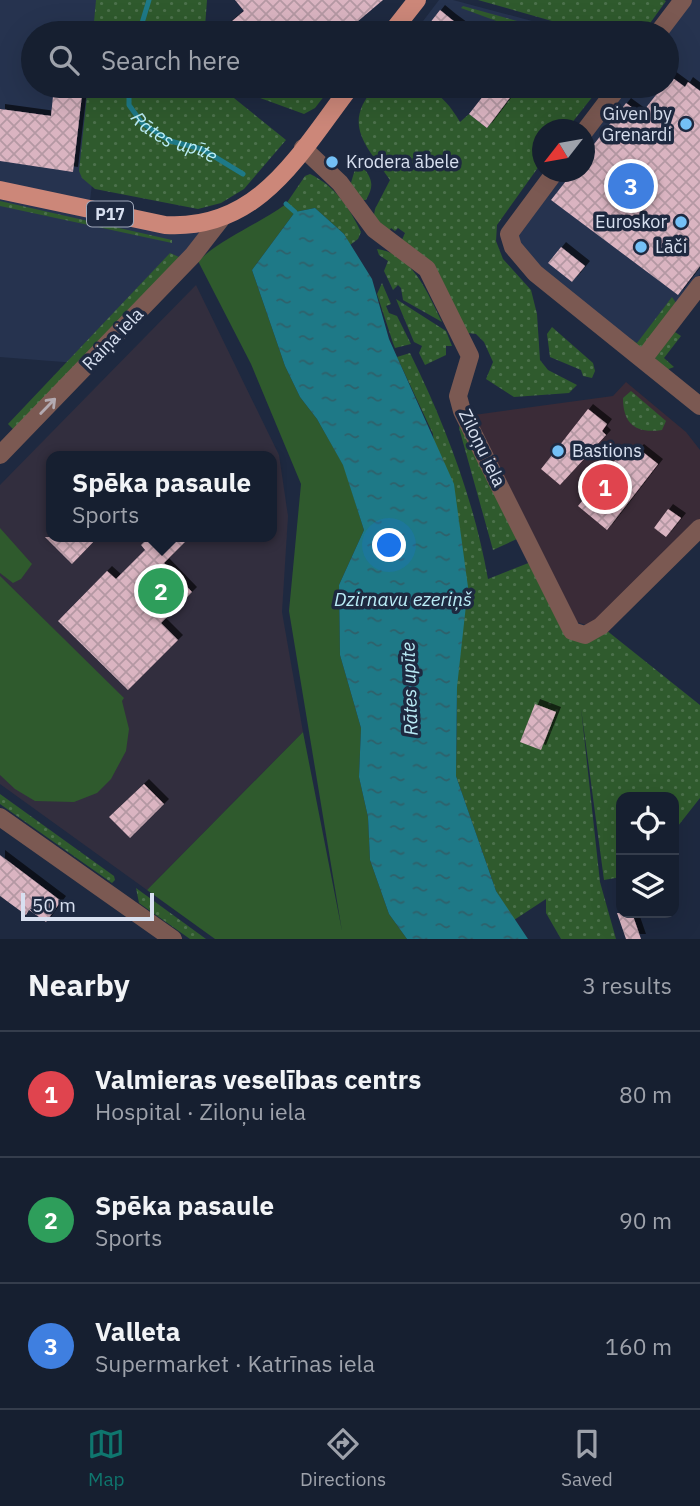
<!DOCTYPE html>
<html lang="en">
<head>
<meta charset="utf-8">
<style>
	body { margin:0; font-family:"IBM Plex Sans",sans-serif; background:#1f2738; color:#f1f3f6 }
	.controls { position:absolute; right:21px; bottom:21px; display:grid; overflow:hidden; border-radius:14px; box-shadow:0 7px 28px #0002 }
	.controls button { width:63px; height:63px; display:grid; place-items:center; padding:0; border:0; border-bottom:2px solid #353d4c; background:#161f30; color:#f1f3f6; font:35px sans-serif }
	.compass { position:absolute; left:532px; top:119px; width:63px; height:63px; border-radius:50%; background:#161f30; box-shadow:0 7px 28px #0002; rotate:239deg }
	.scale { position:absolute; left:21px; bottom:18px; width:133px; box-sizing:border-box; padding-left:7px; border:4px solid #d8e0f0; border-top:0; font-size:19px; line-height:24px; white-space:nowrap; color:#d8e0f0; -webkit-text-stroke:5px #1e2940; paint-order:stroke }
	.you { position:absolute; left:390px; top:546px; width:24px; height:24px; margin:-18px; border:5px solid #fff; border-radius:50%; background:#1a73e8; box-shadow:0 0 0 10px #1a73e833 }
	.badge { display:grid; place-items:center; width:46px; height:46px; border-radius:50%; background:#0f766e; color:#fff; font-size:23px; font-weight:700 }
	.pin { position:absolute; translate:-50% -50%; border:4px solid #fff; box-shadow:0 2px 7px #0006 }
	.popup { position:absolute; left:46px; top:451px; width:231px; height:91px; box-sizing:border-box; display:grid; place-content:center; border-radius:14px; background:#161f30; filter:drop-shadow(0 2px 5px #0005); font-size:23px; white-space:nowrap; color:#9ea2ab }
	.popup b { font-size:26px; color:#f1f3f6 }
	.popup::after { content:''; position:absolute; left:50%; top:100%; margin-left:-14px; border:14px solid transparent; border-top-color:#161f30 }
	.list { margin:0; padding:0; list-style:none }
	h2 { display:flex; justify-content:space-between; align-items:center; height:91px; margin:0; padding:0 28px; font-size:30px }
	h2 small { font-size:23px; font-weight:400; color:#9ea2ab }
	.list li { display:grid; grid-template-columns:46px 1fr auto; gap:21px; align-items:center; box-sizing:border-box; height:126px; padding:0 28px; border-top:2px solid #353d4c }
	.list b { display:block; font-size:26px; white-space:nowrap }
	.list p { margin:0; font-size:23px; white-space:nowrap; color:#9ea2ab }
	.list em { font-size:23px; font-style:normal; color:#9ea2ab }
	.icon { flex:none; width:38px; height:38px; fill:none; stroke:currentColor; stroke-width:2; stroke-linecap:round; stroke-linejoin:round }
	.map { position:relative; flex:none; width:700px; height:939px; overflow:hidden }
	.search { position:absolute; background:#161f30; box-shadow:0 7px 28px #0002; left:21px; right:21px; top:21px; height:77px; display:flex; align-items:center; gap:18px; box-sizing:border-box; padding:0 24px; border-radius:38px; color:#9ea2ab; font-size:26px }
	.sheet { height:469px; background:#161f30 }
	nav { display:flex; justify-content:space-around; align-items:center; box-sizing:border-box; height:98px; border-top:2px solid #353d4c; background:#161f30; font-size:19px; color:#9ea2ab }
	nav a { display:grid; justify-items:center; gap:4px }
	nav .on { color:#0f766e }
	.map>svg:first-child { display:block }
</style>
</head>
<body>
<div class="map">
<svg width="700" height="939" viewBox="0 0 700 939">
	<defs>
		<pattern id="grass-dots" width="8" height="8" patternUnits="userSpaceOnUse" patternTransform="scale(1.75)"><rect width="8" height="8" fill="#2f5a2d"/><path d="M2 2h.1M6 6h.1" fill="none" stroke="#4c714c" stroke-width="1.8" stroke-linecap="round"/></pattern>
		<pattern id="water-ripples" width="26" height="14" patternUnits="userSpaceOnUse" patternTransform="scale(1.75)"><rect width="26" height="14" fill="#1e7987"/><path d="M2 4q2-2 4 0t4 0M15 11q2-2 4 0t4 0" fill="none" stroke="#2e616b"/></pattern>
		<pattern id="building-cross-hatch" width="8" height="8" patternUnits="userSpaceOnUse" patternTransform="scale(1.75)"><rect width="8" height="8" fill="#dab4c1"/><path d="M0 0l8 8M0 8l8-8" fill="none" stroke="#b498a3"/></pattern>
		<filter id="shadow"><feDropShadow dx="5" dy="-5" stdDeviation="0" flood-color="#0009"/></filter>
	</defs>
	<rect width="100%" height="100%" fill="#1e2940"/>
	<path fill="#26334f" d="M 0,0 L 114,0 L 110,33 L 33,33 L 33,86 L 104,86 L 89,209 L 166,225 L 221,219 L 89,364 L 0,357 Z
		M 439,0 L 453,0 L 532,21 L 546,33 L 414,33 Z
		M 683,0 L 700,0 L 700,274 L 641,358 L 535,273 L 509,235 L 555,172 L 584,172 L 585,132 L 619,86 L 667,86 L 667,33 Z"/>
	<path fill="#322e3e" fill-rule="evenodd" d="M 196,285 L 279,455 L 288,516 L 282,612 L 303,732 L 147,890 L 0,784 L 0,485 ZM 51,456 L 271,456 L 271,537 L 51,537 Z"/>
	<path fill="#3a2b37" d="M 626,382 L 686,432 L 700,450 L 700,523 L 589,626 L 577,622 L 474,415 L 613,396 Z"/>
	<path fill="url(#grass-dots)" d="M 96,0 L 207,0 L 205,27 L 208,33 L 93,33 Z
		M 478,0 L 664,0 L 666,1 L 643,33 L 594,33 Z
		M 463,6 L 561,33 L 529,33 L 461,8 Z
		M 88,86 L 219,86 L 286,140 L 244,189 L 221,203 L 198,209 L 95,189 L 82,178 L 79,171 Z
		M 258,86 L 275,86 L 279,90 L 284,86 L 332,86 L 315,108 L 304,114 L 249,94 Z
		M 376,86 C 419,86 436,81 460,122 L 469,114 L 487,128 L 515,92 L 507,86 L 601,86 L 567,129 L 542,130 L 542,162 L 497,225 L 496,241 L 503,259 L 531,290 L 537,314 L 540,360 L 548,370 L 577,385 L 569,393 L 514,397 L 486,379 L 493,362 L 484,342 L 476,334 L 468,333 L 401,242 L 405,233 L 398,228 L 395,231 L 391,228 L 388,233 L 373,221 L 375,209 L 390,180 C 366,145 341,124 376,86 Z
		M 356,166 L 363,167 C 373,180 374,186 366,200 L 361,200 L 350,186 Z
		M 310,174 C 335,186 349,207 361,232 L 358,239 L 350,245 L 344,234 L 315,208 L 295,212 L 286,204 L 305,176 Z
		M 0,201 L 172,240 L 172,243 L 0,206 Z
		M 377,249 C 413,254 428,294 442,322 L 403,300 L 401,288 L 398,285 L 393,290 L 384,271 L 388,261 L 379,255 Z
		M 170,253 L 179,257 L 177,261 L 15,431 L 8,424 Z
		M 382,283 L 391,304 L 386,306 L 389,313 L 397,316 L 411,344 L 395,348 L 393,343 L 377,294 Z
		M 672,297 L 676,303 L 641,349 L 626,336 L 637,343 Z
		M 396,299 L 446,331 L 452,346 L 446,346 L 446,355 L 425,365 L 419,353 L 422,346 L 414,342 Z
		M 552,327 L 593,363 L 595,371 L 592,378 L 583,376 L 581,370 L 550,357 L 547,334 Z
		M 675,332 L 681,336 L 664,358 L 674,367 L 666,370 L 654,357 Z
		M 410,353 C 445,424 474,500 488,579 L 536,560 L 572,631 L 601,626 L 700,705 L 700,798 L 674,831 L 674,797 L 621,797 L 621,877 L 604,880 L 581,708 L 600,882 L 616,939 L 561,939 L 546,913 L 546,899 L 514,920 L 496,891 L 456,776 L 457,687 L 433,434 L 397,357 Z
		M 631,391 L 666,421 L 662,430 C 636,434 623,424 623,398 Z
		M 462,420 L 519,538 L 493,550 L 459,428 Z
		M 0,794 L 114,876 L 115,880 L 112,883 L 0,804 Z
		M 136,888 L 206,939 L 190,939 L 139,903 Z"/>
	<path fill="#2f5a2d" d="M 286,204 L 295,212 L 252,270 L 285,366 L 300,397 L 317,419 L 344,466 L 364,530 L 339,585 L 340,655 L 361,728 L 359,777 L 368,817 L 370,860 L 389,914 L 407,939 L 215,939 L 147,890 L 303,732 L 342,931 L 289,611 L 301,484 L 251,364 L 198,261 C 224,237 257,225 286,204 Z
		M 0,528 L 32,564 L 21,579 L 13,583 L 0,573 Z
		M 0,576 L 124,698 L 122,701 L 129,729 L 126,751 L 111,779 L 97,793 L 74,802 L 35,801 L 15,789 L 0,775 Z"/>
	<path fill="url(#water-ripples)" d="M 315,208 L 344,234 L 372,279 L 389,339 L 454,484 L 468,587 L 457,687 L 456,776 L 496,891 L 528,939 L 407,939 L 389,914 L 370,860 L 368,817 L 359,777 L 361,728 L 340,655 L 339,585 L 364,530 L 343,465 L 317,419 L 300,397 L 285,366 L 252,270 L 295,212 Z"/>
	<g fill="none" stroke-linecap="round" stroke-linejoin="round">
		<g stroke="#1e7987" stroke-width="5">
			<path d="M 139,33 L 149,0"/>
			<path id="s1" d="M 129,86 L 129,105 L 142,123 L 170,141 L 202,149 L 243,174"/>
			<path d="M 286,204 L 295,212"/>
		</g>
	</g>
	<path fill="url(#building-cross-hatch)" filter="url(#shadow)" d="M 235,0 L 383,0 L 344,33 L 218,33 L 244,11 Z
		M 440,10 L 451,19 L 470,33 L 422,33 Z
		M 670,76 L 685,87 L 688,82 L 700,91 L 700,266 L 678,295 L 551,200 L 573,172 L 584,172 L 584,157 L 626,103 L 641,114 L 663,86 L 667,86 Z
		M 54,86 L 83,86 L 73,172 L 0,161 L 0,109 L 51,116 Z
		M 491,86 L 507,86 L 515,91 L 487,128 L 469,114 Z
		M 561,247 L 585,266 L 572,282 L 548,263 Z
		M 588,409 L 607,424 L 602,431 L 606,435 L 560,485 L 541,469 Z
		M 624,449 L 632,456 L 639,449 L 658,464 L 607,530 L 578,506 Z
		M 668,509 L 681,518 L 666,537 L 654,528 Z
		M 45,537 L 98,537 L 72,564 Z
		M 149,537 L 190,537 L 164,563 L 192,592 L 161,623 L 178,640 L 128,690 L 58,621 L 107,571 L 116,579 L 145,550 L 141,545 Z
		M 535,704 L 556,712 L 541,750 L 520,742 Z
		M 144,784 L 164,804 L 130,838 L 109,817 Z
		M 0,855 L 61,901 L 46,922 L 29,910 L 26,915 L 0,896 Z
		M 617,913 L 632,913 L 641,939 L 626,939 Z"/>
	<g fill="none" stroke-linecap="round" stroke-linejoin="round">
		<path stroke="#7b5952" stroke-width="18" d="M 658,33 L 683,0
			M 584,132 L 619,86
			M 303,148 L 340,183 L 374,229 L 427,269 L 470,356 L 458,396 L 462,411 L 572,631 L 585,635 L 601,626 L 700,528
			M 555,172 L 509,234 L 513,247 L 535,273 L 700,406
			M 647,354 L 700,285
			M 0,455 L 193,255 L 221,219
			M 0,817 L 173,939"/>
		<path stroke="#cc8779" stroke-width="18" d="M 391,33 L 417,0
			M 0,190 L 165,225 C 260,231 300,152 351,86"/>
	</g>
	<defs><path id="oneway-shaft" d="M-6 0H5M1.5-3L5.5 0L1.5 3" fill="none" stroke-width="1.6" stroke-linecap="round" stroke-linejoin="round" transform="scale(1.75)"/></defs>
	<use stroke="#b3aab1" href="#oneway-shaft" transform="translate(48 406) rotate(-46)"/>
	<g fill="#74c0f6" stroke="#1e2940" stroke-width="2.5">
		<circle cx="686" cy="124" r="7"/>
		<circle cx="332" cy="162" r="7"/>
		<circle cx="681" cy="222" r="7"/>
		<circle cx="641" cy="247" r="7"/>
		<circle cx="558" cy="451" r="7"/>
	</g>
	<g text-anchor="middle" stroke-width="7" stroke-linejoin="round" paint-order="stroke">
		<rect fill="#1e2940" stroke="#a0a9bb" stroke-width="2" x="87" y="201.5" width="46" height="25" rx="5"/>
		<g font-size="16" font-weight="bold" fill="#d8e0f0">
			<text x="110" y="220">P17</text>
		</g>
		<g font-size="18" fill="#d8e0f0" stroke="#1e2940" text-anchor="start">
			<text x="672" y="120" text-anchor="end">Given by<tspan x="672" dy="21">Grenardi</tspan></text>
			<text x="346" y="168">Krodera ābele</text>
			<text x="667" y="228" text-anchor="end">Euroskor</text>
			<text x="655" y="253">Lāči</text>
			<text x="572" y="457">Bastions</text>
		</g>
		<g font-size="18" fill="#d8e0f0" stroke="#1e2940">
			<text transform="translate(113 339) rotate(-46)" y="6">Raiņa iela</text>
			<text transform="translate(482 448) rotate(64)" y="6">Ziloņu iela</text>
		</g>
		<g font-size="19" font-style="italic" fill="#baecf6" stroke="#1e2940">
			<text dy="7" stroke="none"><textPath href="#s1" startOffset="77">Rātes upīte</textPath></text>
			<text x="403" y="606">Dzirnavu ezeriņš</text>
			<text transform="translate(409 689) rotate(-92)" y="7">Rātes upīte</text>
		</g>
	</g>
</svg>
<div class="controls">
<button><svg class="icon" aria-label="locate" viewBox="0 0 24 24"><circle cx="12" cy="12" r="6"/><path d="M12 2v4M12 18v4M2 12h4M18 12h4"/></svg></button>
<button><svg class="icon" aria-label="layers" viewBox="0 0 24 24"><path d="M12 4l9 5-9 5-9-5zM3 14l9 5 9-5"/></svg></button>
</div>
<svg class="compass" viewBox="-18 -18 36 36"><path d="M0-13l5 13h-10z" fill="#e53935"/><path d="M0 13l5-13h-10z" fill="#9ea2ab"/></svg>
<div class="scale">50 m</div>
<div class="you"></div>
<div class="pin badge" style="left:605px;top:487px;background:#e0444e">1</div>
<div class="pin badge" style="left:161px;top:591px;background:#2e9e5b">2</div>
<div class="popup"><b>Spēka pasaule</b>Sports</div>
<div class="pin badge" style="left:631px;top:186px;background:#3f7fe0">3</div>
<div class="search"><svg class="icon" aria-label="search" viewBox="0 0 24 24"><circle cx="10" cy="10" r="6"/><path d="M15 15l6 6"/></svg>Search here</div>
</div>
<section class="sheet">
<h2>Nearby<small>3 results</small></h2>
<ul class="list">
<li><span class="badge" style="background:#e0444e">1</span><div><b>Valmieras veselības centrs</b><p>Hospital · Ziloņu iela</p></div><em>80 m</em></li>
<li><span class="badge" style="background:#2e9e5b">2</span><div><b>Spēka pasaule</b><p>Sports</p></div><em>90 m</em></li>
<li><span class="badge" style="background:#3f7fe0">3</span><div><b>Valleta</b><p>Supermarket · Katrīnas iela</p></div><em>160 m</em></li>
</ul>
</section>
<nav>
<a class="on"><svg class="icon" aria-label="map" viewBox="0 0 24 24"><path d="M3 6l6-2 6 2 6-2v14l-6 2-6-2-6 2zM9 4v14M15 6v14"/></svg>Map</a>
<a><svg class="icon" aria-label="directions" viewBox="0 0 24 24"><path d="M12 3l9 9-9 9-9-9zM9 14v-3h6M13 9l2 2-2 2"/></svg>Directions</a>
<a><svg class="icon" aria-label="saved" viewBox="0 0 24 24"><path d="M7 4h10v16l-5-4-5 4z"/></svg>Saved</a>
</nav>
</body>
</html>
